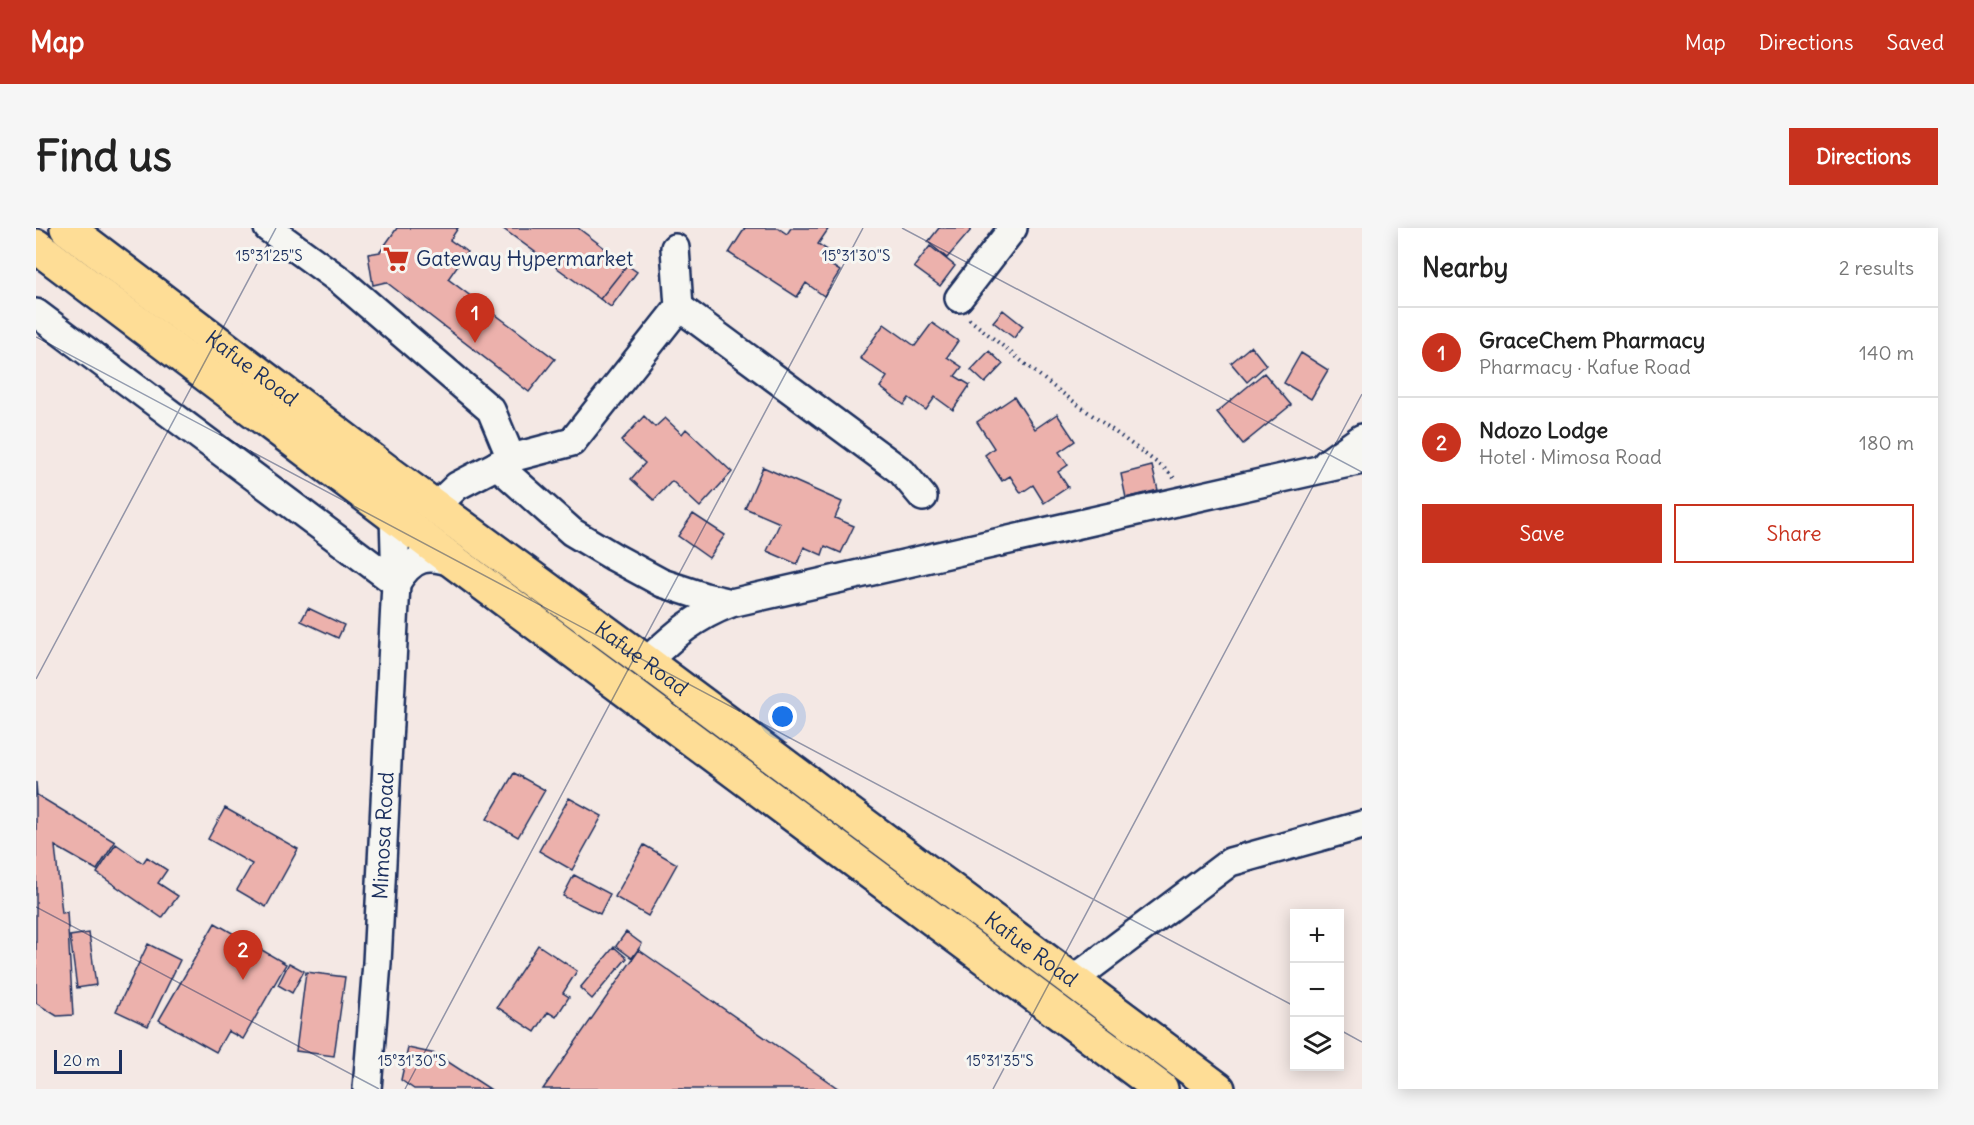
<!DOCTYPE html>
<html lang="en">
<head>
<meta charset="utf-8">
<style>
	body { margin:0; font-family:Delius,sans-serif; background:#f6f6f6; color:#222 }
	.controls { position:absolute; right:18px; bottom:18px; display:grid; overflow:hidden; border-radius:0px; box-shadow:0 3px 15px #0003 }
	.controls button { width:54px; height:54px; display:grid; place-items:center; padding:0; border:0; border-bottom:2px solid #e0e0e0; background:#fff; color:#222; font:30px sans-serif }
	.scale { position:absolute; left:18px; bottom:15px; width:68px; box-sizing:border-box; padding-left:6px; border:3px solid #1b2f5e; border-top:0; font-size:16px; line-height:21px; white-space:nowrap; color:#1b2f5e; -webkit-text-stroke:4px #f6f6f2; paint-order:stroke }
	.you { position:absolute; left:747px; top:489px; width:21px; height:21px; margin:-15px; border:4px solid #fff; border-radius:50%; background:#1a73e8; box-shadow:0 0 0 9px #1a73e833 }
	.badge { display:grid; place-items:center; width:39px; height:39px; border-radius:50%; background:#c8321e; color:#fff; font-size:20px; font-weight:700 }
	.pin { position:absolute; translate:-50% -50px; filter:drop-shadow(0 2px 3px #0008) }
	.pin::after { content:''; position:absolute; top:32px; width:21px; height:18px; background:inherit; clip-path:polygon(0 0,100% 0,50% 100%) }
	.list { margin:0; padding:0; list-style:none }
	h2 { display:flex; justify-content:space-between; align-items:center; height:78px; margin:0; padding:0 24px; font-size:26px }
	h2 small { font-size:20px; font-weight:400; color:#767676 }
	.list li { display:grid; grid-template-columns:39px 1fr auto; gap:18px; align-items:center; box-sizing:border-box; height:90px; padding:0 24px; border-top:2px solid #e0e0e0 }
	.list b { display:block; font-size:22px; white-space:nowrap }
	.list p { margin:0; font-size:20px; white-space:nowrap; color:#767676 }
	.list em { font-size:20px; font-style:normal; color:#767676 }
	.actions { display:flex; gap:12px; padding:18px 24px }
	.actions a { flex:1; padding:14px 0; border:2px solid #c8321e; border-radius:0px; text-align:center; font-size:21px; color:#c8321e }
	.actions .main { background:#c8321e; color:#fff }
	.icon { flex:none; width:33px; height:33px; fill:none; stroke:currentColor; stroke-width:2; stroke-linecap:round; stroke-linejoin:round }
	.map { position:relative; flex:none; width:1326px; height:861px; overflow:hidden; border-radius:0px }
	header { display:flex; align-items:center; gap:36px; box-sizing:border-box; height:84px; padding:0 30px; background:#c8321e; color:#fff }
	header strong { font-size:28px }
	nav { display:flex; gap:33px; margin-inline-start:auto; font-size:21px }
	.intro { display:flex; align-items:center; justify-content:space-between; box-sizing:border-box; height:144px; padding:0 36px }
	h1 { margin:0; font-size:42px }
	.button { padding:15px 27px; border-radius:0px; background:#c8321e; color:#fff; font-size:21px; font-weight:700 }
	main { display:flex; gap:36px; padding:0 36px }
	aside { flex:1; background:#fff; border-radius:0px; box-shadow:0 3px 15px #0003 }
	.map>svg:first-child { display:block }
</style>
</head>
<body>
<header>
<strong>Map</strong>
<nav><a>Map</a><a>Directions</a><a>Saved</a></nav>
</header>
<div class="intro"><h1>Find us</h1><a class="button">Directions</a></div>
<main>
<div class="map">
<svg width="1326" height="861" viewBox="0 0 1326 861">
	<rect width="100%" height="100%" fill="#f4e8e4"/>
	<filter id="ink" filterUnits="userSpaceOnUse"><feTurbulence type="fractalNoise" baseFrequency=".0167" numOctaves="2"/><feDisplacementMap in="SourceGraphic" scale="12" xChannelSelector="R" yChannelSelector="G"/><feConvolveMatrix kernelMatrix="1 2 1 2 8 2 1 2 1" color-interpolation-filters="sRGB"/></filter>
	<g filter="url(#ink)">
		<path fill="#ecb1ac" stroke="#1b2f5e" stroke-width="1.5" d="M 361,0 L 422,0 L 414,12 L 431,24 L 412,51 L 519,131 L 493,164 L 350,54 L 337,57 L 332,26 L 344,24 Z
			M 466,0 L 542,0 L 591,37 L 564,71 Z
			M 709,0 L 742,0 L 751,6 L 755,0 L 793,0 L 782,16 L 796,25 L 790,34 L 804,43 L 788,68 L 770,55 L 761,69 L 693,25 Z
			M 903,0 L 932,0 L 935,2 L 911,30 L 892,14 Z
			M 894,18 L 919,38 L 904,58 L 878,39 Z
			M 591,37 L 601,44 L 575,79 L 564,71 Z
			M 967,82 L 987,98 L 978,110 L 957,94 Z
			M 896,95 L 922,113 L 911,129 L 926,139 L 919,148 L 934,157 L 917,182 L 899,169 L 890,182 L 873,170 L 868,177 L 844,159 L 851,149 L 824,130 L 848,96 L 879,118 Z
			M 1215,118 L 1230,137 L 1211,154 L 1195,135 Z
			M 953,123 L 967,136 L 949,155 L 935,142 Z
			M 1265,125 L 1292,142 L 1275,171 L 1248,155 Z
			M 1228,145 L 1255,177 L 1207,216 L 1181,184 Z
			M 978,169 L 999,201 L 1021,186 L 1039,213 L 1023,224 L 1032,237 L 1022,244 L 1032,259 L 1008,275 L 997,257 L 985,265 L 974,248 L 966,253 L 949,227 L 958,220 L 941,194 Z
			M 608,188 L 619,199 L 629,190 L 646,206 L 650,201 L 696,244 L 664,279 L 636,253 L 618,272 L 595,251 L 609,235 L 585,213 Z
			M 1116,238 L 1122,262 L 1090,270 L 1085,246 Z
			M 727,239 L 806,274 L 799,290 L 818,298 L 805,325 L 789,318 L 786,327 L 768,319 L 761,336 L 731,323 L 744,295 L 709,280 Z
			M 657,286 L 689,307 L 673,330 L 642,308 Z
			M 272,380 L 308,397 L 302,410 L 265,393 Z
			M 478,545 L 509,562 L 482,609 L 451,591 Z
			M 0,554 L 1,567 L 79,614 L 61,642 L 19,618 L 26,685 L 31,684 L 37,787 L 21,788 L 0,775 Z
			M 533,570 L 566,588 L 536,642 L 503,623 Z
			M 189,580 L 262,621 L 230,679 L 201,662 L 216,636 L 172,611 Z
			M 80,616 L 107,635 L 111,629 L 131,642 L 122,655 L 142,668 L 126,690 L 61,645 Z
			M 608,617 L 641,636 L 612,688 L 579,669 Z
			M 538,647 L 574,666 L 564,686 L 527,668 Z
			M 179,695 L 250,736 L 207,811 L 192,803 L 180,824 L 123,792 Z
			M 590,704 L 606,716 L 596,730 L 580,718 Z
			M 53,705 L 60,757 L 41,760 L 34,708 Z
			M 112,716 L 144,732 L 112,798 L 80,783 Z
			M 502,717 L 541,743 L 527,765 L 533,769 L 520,789 L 512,784 L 499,804 L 461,779 Z
			M 578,719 L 591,730 L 556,771 L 544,760 Z
			M 603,722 L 803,861 L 507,861 Z
			M 253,735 L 268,743 L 256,765 L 242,757 Z
			M 270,744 L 309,749 L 298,828 L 260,823 Z
			M 372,820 L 400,826 L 454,861 L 378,861 L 365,852 Z"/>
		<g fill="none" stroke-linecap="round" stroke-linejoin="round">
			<g stroke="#1b2f5e" stroke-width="32">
				<g id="minor">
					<path d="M 232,0 L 305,53 L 455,182 L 475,230"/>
					<path d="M 639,20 L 643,79"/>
					<path d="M 923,70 L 977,0"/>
					<path d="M 0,85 L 360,355"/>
					<path d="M 1291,235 L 1326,210"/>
					<path d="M 461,237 L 536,304 L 578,329 L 626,355 L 669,369 L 695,375"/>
					<path d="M 399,279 L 421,258 L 475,230 L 536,214 L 643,79 L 866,244 L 887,269"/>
					<path d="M 360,355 C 377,328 391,325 421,336"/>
					<path d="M 610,434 C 639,407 658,389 695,375 L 1326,232"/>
					<path d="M 1037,752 L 1194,634 L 1326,597"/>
					<path id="s1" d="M 331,861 L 341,735 L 360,355 L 358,288"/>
				</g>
			</g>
			<g stroke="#1b2f5e" stroke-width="38">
				<g id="highway">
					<path id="s2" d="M 31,0 L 349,242 L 610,434 L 1182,861"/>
					<path d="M 0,18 L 421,336 L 1125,861"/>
				</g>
			</g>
			<path stroke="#1b2f5e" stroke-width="4" stroke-dasharray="1.5 4.5" stroke-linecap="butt" d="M 933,91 L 1018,159 L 1128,240 L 1138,250"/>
			<use href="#minor" stroke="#f6f6f2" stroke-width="27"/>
			<use href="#highway" stroke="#fedd96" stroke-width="33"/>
		</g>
	</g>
	<path fill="none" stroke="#1b2f5e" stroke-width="1.5" stroke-opacity="0.45" d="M 866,0 L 1326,244M 0,109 L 1258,778M 0,451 L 240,0M 0,679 L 343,861M 1304,802 L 1326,814M 369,861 L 827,0M 957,861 L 1326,166"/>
	<defs>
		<g id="supermarket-bare" transform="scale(2.07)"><path d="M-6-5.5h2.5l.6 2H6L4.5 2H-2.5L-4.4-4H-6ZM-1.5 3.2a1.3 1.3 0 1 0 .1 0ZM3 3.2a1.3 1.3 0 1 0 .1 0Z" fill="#c8321e" stroke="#f6f6f2" stroke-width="2.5" paint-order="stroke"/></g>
	</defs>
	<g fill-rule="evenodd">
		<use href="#supermarket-bare" x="360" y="31"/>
	</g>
	<g text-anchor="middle" stroke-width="6" stroke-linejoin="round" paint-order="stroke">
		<g font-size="21" fill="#1b2f5e" stroke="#f6f6f2" text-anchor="start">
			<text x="380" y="38">Gateway Hypermarket</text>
		</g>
		<g font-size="21" fill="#1b2f5e" stroke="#f6f6f2">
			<text dy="7" stroke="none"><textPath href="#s2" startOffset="232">Kafue Road</textPath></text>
			<text dy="7" stroke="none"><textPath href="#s2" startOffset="718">Kafue Road</textPath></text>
			<text dy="7" stroke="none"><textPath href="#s1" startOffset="254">Mimosa Road</textPath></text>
			<text dy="7" stroke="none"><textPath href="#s2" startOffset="1204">Kafue Road</textPath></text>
		</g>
	</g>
	<g font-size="15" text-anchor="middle" fill="#1b2f5e" stroke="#f6f6f2" stroke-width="6" stroke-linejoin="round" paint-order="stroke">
		<text x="233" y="33">15°31'25"S</text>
		<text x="820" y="33">15°31'30"S</text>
		<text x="376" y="838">15°31'30"S</text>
		<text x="964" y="838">15°31'35"S</text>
	</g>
</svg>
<div class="controls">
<button>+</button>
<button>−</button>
<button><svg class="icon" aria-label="layers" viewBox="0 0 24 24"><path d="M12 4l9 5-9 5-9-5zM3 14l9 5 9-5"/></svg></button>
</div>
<div class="scale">20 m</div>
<div class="you"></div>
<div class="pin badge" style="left:439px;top:115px">1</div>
<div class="pin badge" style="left:207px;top:752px">2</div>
</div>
<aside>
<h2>Nearby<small>2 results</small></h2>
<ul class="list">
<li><span class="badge">1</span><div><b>GraceChem Pharmacy</b><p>Pharmacy · Kafue Road</p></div><em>140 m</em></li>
<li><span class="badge">2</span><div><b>Ndozo Lodge</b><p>Hotel · Mimosa Road</p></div><em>180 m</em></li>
</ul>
<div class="actions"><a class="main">Save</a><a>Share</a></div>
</aside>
</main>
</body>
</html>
